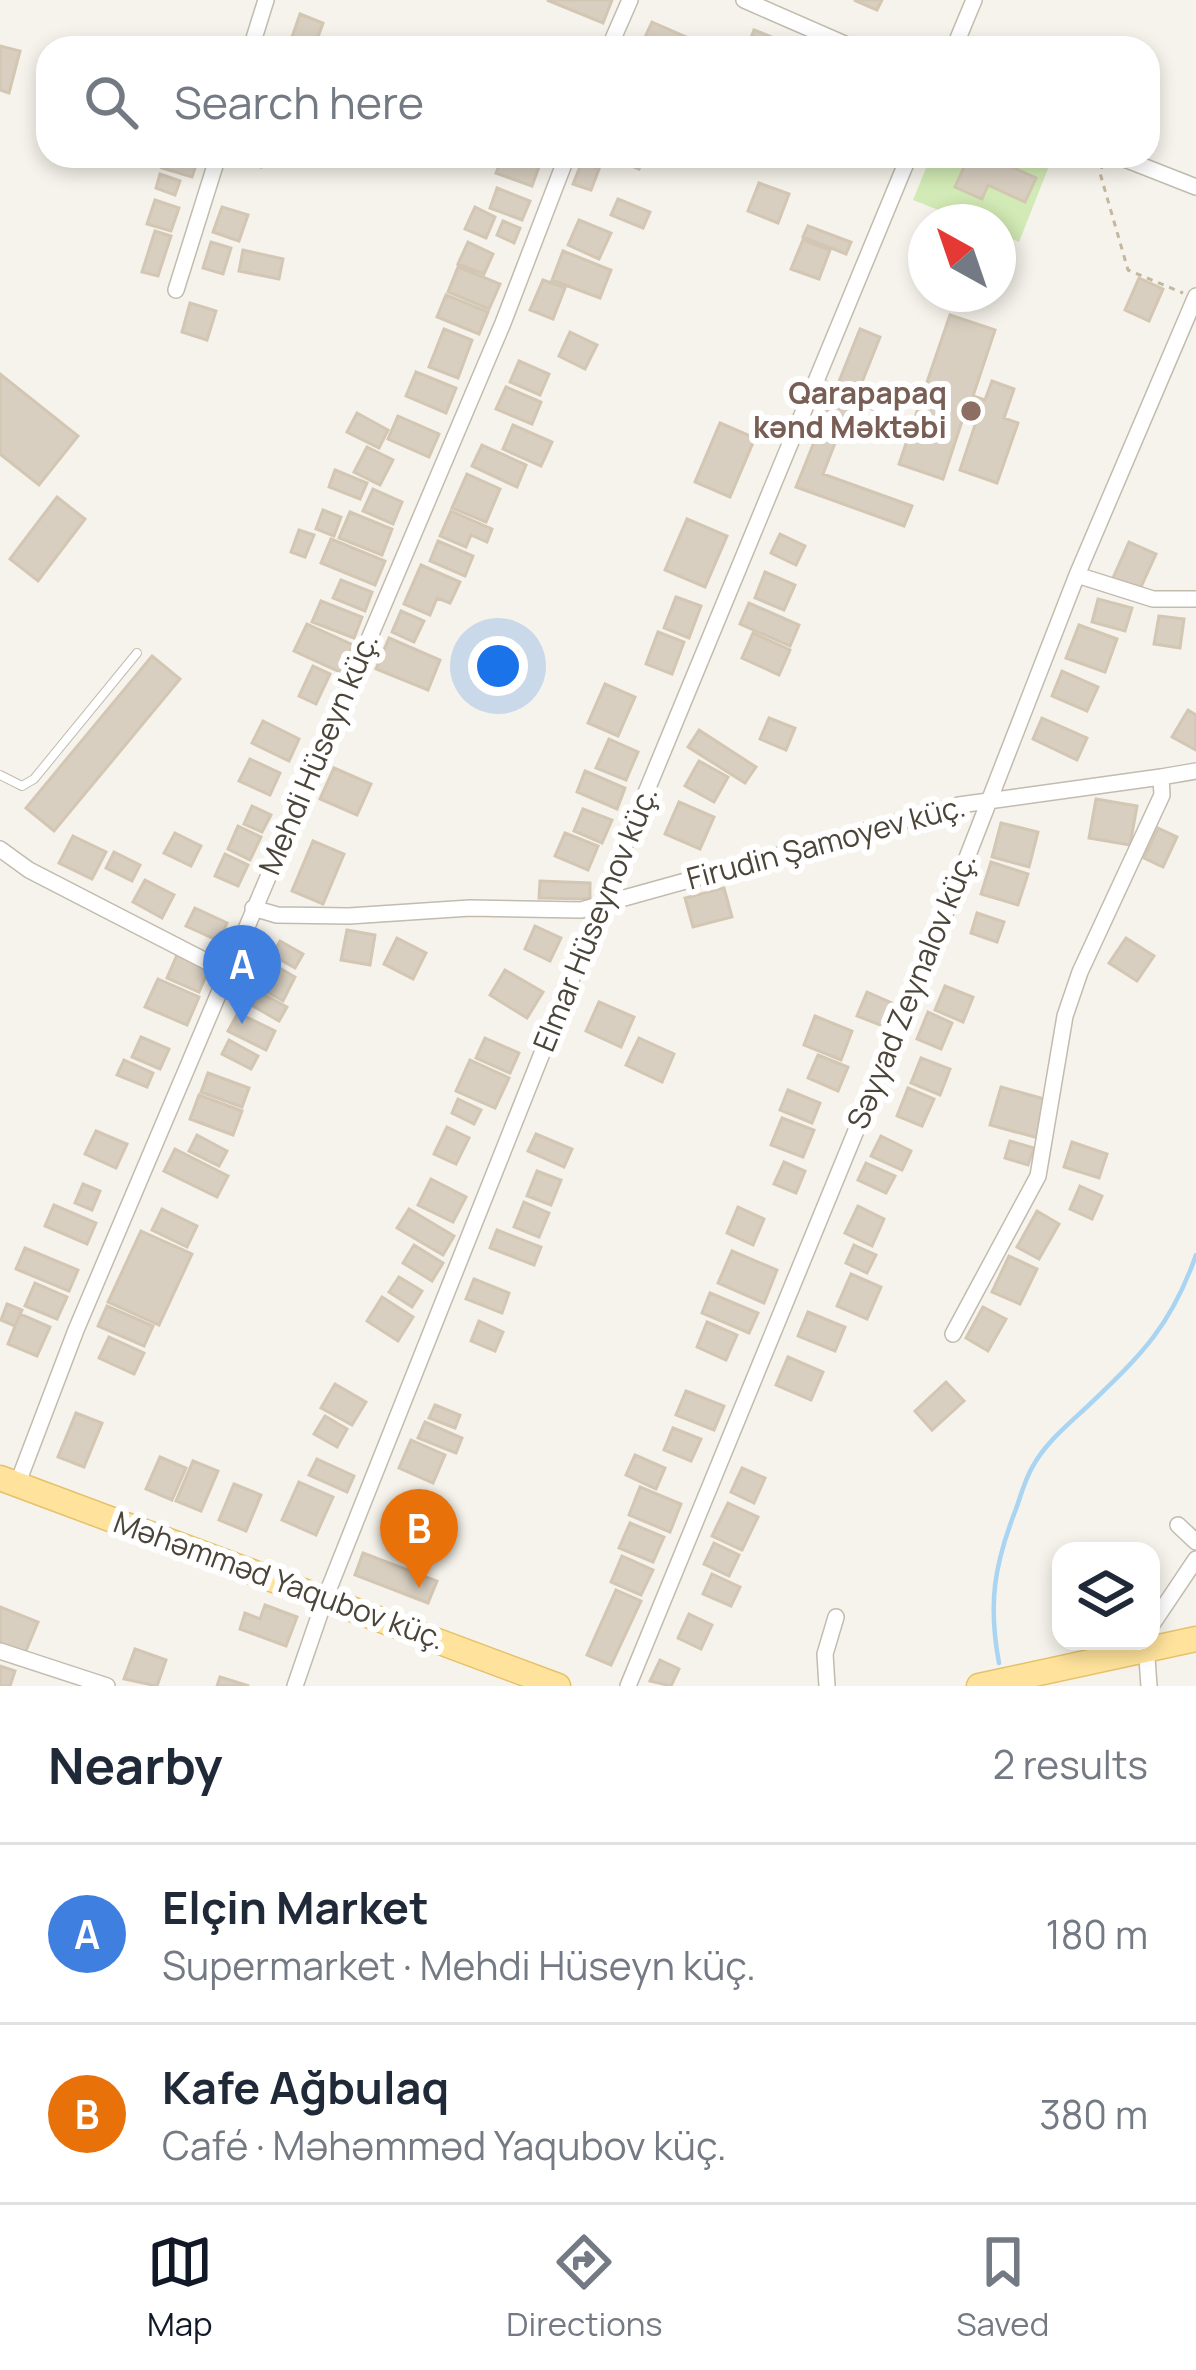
<!DOCTYPE html>
<html lang="en">
<head>
<meta charset="utf-8">
<style>
	body { margin:0; font-family:Manrope,sans-serif; background:#f2f2f3; color:#1f2937 }
	.controls { position:absolute; right:36px; bottom:36px; display:grid; overflow:hidden; border-radius:24px; box-shadow:0 6px 18px #0003 }
	.controls button { width:108px; height:108px; display:grid; place-items:center; padding:0; border:0; border-bottom:3px solid #e0e1e3; background:#fff; color:#1f2937; font:60px sans-serif }
	.compass { position:absolute; left:908px; top:204px; width:108px; height:108px; border-radius:50%; background:#fff; box-shadow:0 6px 18px #0003; rotate:320deg }
	.you { position:absolute; left:498px; top:666px; width:42px; height:42px; margin:-30px; border:9px solid #fff; border-radius:50%; background:#1a73e8; box-shadow:0 0 0 18px #1a73e833 }
	.badge { display:grid; place-items:center; width:78px; height:78px; border-radius:50%; background:#111827; color:#fff; font-size:39px; font-weight:700 }
	.pin { position:absolute; translate:-50% -99px; filter:drop-shadow(0 3px 6px #0008) }
	.pin::after { content:''; position:absolute; top:63px; width:42px; height:36px; background:inherit; clip-path:polygon(0 0,100% 0,50% 100%) }
	.list { margin:0; padding:0; list-style:none }
	h2 { display:flex; justify-content:space-between; align-items:center; height:156px; margin:0; padding:0 48px; font-size:51px }
	h2 small { font-size:39px; font-weight:400; color:#747a83 }
	.list li { display:grid; grid-template-columns:78px 1fr auto; gap:36px; align-items:center; box-sizing:border-box; height:180px; padding:0 48px; border-top:3px solid #e0e1e3 }
	.list b { display:block; font-size:45px; white-space:nowrap }
	.list p { margin:0; font-size:39px; white-space:nowrap; color:#747a83 }
	.list em { font-size:39px; font-style:normal; color:#747a83 }
	.icon { flex:none; width:66px; height:66px; fill:none; stroke:currentColor; stroke-width:2; stroke-linecap:round; stroke-linejoin:round }
	.map { position:relative; flex:none; width:1196px; height:1686px; overflow:hidden }
	.search { position:absolute; background:#fff; box-shadow:0 6px 18px #0003; left:36px; right:36px; top:36px; height:132px; display:flex; align-items:center; gap:30px; box-sizing:border-box; padding:0 42px; border-radius:36px; color:#747a83; font-size:45px }
	.sheet { height:516px; background:#fff }
	nav { display:flex; justify-content:space-around; align-items:center; box-sizing:border-box; height:168px; border-top:3px solid #e0e1e3; background:#fff; font-size:33px; color:#747a83 }
	nav a { display:grid; justify-items:center; gap:6px }
	nav .on { color:#111827 }
	.map>svg:first-child { display:block }
</style>
</head>
<body>
<div class="map">
<svg width="1196" height="1686" viewBox="0 0 1196 1686">
	<rect width="100%" height="100%" fill="#f6f3ec"/>
	<path fill="#d2eab5" d="M 931,156 L 1053,156 L 1019,242 L 998,233 L 998,222 L 969,222 L 913,200 Z"/>
	<g fill="none" stroke-linecap="round" stroke-linejoin="round">
		<path stroke="#a9d4f2" stroke-width="4.5" d="M 999,1663 C 988,1604 994,1565 1016,1509 C 1021,1495 1025,1479 1033,1466 C 1046,1442 1070,1423 1090,1404 C 1142,1354 1171,1326 1196,1255"/>
	</g>
	<path fill="#d8cfc1" stroke="#d3c7b4" stroke-width="3" d="M 547,0 L 612,0 L 603,23 Z
		M 854,0 L 882,0 L 877,10 Z
		M 300,14 L 323,23 L 314,48 L 291,40 Z
		M 652,22 L 686,37 L 681,48 L 640,48 Z
		M 754,30 L 792,45 L 791,48 L 747,48 Z
		M 0,46 L 20,51 L 9,93 L 0,90 Z
		M 166,156 L 199,156 L 192,177 L 162,168 Z
		M 240,156 L 264,156 L 261,167 L 238,160 Z
		M 503,156 L 543,156 L 532,186 L 496,173 Z
		M 607,156 L 644,156 L 639,169 Z
		M 969,156 L 1001,156 L 999,161 L 1036,178 L 1025,202 L 988,185 L 982,199 L 955,187 Z
		M 582,162 L 599,169 L 591,190 L 573,184 Z
		M 160,174 L 180,181 L 175,195 L 156,188 Z
		M 759,183 L 789,194 L 778,223 L 748,211 Z
		M 497,188 L 530,201 L 522,220 L 490,208 Z
		M 618,199 L 650,212 L 643,228 L 611,215 Z
		M 155,200 L 179,208 L 171,231 L 147,224 Z
		M 222,207 L 248,215 L 239,241 L 213,232 Z
		M 475,207 L 495,217 L 486,238 L 465,229 Z
		M 579,220 L 611,233 L 599,259 L 568,245 Z
		M 503,221 L 520,228 L 514,243 L 497,235 Z
		M 808,226 L 851,242 L 846,254 L 803,237 Z
		M 155,231 L 171,236 L 158,276 L 142,272 Z
		M 803,240 L 830,250 L 819,279 L 791,269 Z
		M 211,242 L 231,248 L 223,274 L 203,268 Z
		M 468,242 L 493,254 L 484,274 L 458,264 Z
		M 243,250 L 283,259 L 279,279 L 239,271 Z
		M 563,251 L 611,270 L 600,298 L 552,280 Z
		M 458,267 L 500,284 L 489,309 L 448,292 Z
		M 1139,278 L 1163,289 L 1149,321 L 1125,310 Z
		M 543,280 L 565,288 L 553,319 L 530,310 Z
		M 446,295 L 488,312 L 479,334 L 437,317 Z
		M 190,303 L 216,311 L 207,340 L 182,332 Z
		M 950,315 L 995,330 L 973,396 L 985,400 L 992,381 L 1014,389 L 1004,418 L 1018,423 L 997,483 L 960,470 L 980,410 L 967,406 L 943,479 L 899,464 Z
		M 444,329 L 472,340 L 458,378 L 429,367 Z
		M 860,329 L 880,337 L 858,392 L 838,384 Z
		M 570,332 L 597,345 L 585,369 L 559,356 Z
		M 519,361 L 549,374 L 540,395 L 510,382 Z
		M 416,372 L 456,388 L 446,413 L 406,396 Z
		M 0,374 L 78,436 L 39,485 L 0,454 Z
		M 506,387 L 541,402 L 532,424 L 496,409 Z
		M 831,400 L 849,407 L 823,474 L 912,506 L 904,526 L 796,487 Z
		M 357,413 L 388,430 L 379,448 L 347,432 Z
		M 398,416 L 439,434 L 429,457 L 388,439 Z
		M 720,423 L 755,438 L 730,497 L 695,482 Z
		M 513,425 L 552,442 L 541,466 L 503,449 Z
		M 482,445 L 526,465 L 517,487 L 472,466 Z
		M 367,447 L 393,460 L 380,485 L 354,472 Z
		M 335,470 L 367,483 L 360,499 L 329,487 Z
		M 467,474 L 500,489 L 486,522 L 452,508 Z
		M 373,489 L 402,502 L 393,524 L 363,511 Z
		M 57,497 L 85,519 L 38,581 L 10,559 Z
		M 323,510 L 341,517 L 334,536 L 316,529 Z
		M 451,511 L 492,529 L 487,542 L 471,535 L 466,547 L 440,536 Z
		M 350,512 L 392,529 L 382,555 L 339,538 Z
		M 687,519 L 727,536 L 705,587 L 665,570 Z
		M 299,530 L 314,535 L 305,557 L 291,552 Z
		M 780,534 L 805,546 L 796,565 L 771,553 Z
		M 331,539 L 385,561 L 375,585 L 321,563 Z
		M 438,541 L 473,556 L 465,576 L 430,561 Z
		M 1129,542 L 1156,554 L 1140,589 L 1113,578 Z
		M 421,565 L 460,582 L 450,603 L 437,598 L 430,615 L 404,604 Z
		M 765,572 L 795,585 L 784,610 L 755,598 Z
		M 341,580 L 372,592 L 365,611 L 333,598 Z
		M 676,597 L 701,606 L 689,638 L 664,628 Z
		M 1098,599 L 1132,608 L 1125,631 L 1092,622 Z
		M 321,601 L 362,617 L 354,638 L 312,622 Z
		M 749,603 L 799,625 L 790,646 L 740,624 Z
		M 401,611 L 424,621 L 414,642 L 392,632 Z
		M 1159,616 L 1184,619 L 1180,648 L 1154,644 Z
		M 307,624 L 353,645 L 340,672 L 294,651 Z
		M 1079,625 L 1117,639 L 1105,672 L 1066,658 Z
		M 658,632 L 684,642 L 672,674 L 646,664 Z
		M 753,633 L 790,650 L 779,675 L 742,658 Z
		M 389,638 L 440,660 L 428,690 L 376,669 Z
		M 152,656 L 180,679 L 54,831 L 26,808 Z
		M 313,666 L 330,674 L 316,704 L 299,696 Z
		M 1062,671 L 1098,687 L 1087,711 L 1052,696 Z
		M 605,684 L 635,697 L 618,736 L 588,723 Z
		M 1188,710 L 1196,715 L 1196,750 L 1172,737 Z
		M 769,718 L 795,728 L 786,750 L 760,739 Z
		M 1042,718 L 1087,738 L 1077,760 L 1033,739 Z
		M 263,721 L 299,739 L 289,761 L 252,743 Z
		M 699,730 L 756,767 L 745,783 L 688,747 Z
		M 609,739 L 638,752 L 626,780 L 596,768 Z
		M 250,759 L 280,773 L 270,795 L 239,781 Z
		M 699,761 L 728,777 L 714,802 L 685,786 Z
		M 334,768 L 371,784 L 357,815 L 320,799 Z
		M 585,771 L 625,788 L 617,809 L 577,792 Z
		M 1096,799 L 1137,806 L 1130,845 L 1089,838 Z
		M 679,802 L 714,817 L 700,849 L 665,834 Z
		M 252,806 L 271,815 L 262,832 L 244,824 Z
		M 583,809 L 612,820 L 602,843 L 574,831 Z
		M 1001,823 L 1038,832 L 1029,867 L 992,857 Z
		M 238,826 L 261,837 L 250,860 L 228,849 Z
		M 1158,828 L 1177,837 L 1163,867 L 1144,858 Z
		M 175,833 L 201,846 L 191,866 L 164,853 Z
		M 565,833 L 598,846 L 588,870 L 555,856 Z
		M 73,836 L 106,852 L 92,879 L 59,863 Z
		M 313,841 L 344,854 L 323,904 L 292,891 Z
		M 114,852 L 140,865 L 132,881 L 106,868 Z
		M 225,854 L 248,865 L 238,886 L 215,876 Z
		M 991,862 L 1028,874 L 1018,905 L 981,894 Z
		M 145,880 L 174,895 L 162,918 L 133,902 Z
		M 540,881 L 590,883 L 590,899 L 539,898 Z
		M 724,888 L 732,917 L 693,927 L 685,898 Z
		M 195,908 L 227,923 L 219,941 L 186,926 Z
		M 977,913 L 1004,922 L 997,942 L 971,933 Z
		M 535,926 L 561,938 L 550,961 L 525,949 Z
		M 347,930 L 375,935 L 370,965 L 341,960 Z
		M 397,938 L 426,953 L 413,979 L 384,964 Z
		M 1126,938 L 1154,956 L 1137,981 L 1109,963 Z
		M 280,941 L 303,954 L 295,968 L 272,955 Z
		M 177,955 L 209,969 L 199,992 L 167,978 Z
		M 269,962 L 295,977 L 283,1001 L 256,986 Z
		M 505,970 L 543,992 L 527,1018 L 490,995 Z
		M 158,979 L 199,997 L 187,1025 L 145,1007 Z
		M 945,986 L 973,997 L 963,1022 L 935,1010 Z
		M 254,989 L 287,1007 L 279,1021 L 246,1002 Z
		M 867,992 L 892,1003 L 883,1026 L 857,1016 Z
		M 599,1002 L 634,1017 L 621,1047 L 586,1031 Z
		M 928,1012 L 952,1023 L 941,1049 L 917,1039 Z
		M 238,1013 L 275,1031 L 266,1050 L 228,1031 Z
		M 815,1016 L 852,1031 L 841,1060 L 804,1045 Z
		M 141,1037 L 169,1049 L 160,1069 L 132,1057 Z
		M 485,1038 L 519,1053 L 510,1073 L 476,1058 Z
		M 639,1038 L 674,1054 L 662,1082 L 626,1065 Z
		M 229,1040 L 258,1056 L 251,1069 L 222,1054 Z
		M 818,1055 L 848,1067 L 838,1091 L 808,1078 Z
		M 921,1058 L 950,1069 L 940,1095 L 911,1083 Z
		M 124,1060 L 153,1073 L 147,1087 L 117,1075 Z
		M 470,1060 L 509,1078 L 495,1108 L 456,1091 Z
		M 208,1073 L 249,1088 L 242,1107 L 201,1092 Z
		M 1001,1087 L 1048,1100 L 1038,1138 L 990,1125 Z
		M 908,1088 L 934,1099 L 922,1126 L 897,1116 Z
		M 788,1090 L 820,1103 L 812,1123 L 780,1110 Z
		M 199,1095 L 242,1111 L 233,1135 L 190,1119 Z
		M 458,1099 L 481,1110 L 474,1124 L 452,1113 Z
		M 782,1118 L 814,1130 L 803,1157 L 771,1145 Z
		M 447,1127 L 469,1138 L 456,1164 L 434,1154 Z
		M 96,1131 L 127,1144 L 116,1168 L 85,1154 Z
		M 536,1134 L 572,1149 L 564,1167 L 528,1151 Z
		M 197,1135 L 227,1151 L 219,1166 L 189,1151 Z
		M 881,1136 L 911,1151 L 902,1170 L 871,1156 Z
		M 1010,1141 L 1034,1148 L 1028,1165 L 1005,1158 Z
		M 1072,1142 L 1107,1154 L 1099,1178 L 1064,1167 Z
		M 175,1149 L 228,1176 L 217,1197 L 164,1171 Z
		M 784,1162 L 805,1171 L 796,1193 L 774,1184 Z
		M 866,1163 L 895,1176 L 886,1193 L 858,1180 Z
		M 537,1171 L 561,1180 L 551,1205 L 527,1196 Z
		M 431,1179 L 466,1197 L 453,1222 L 418,1205 Z
		M 83,1184 L 100,1191 L 92,1210 L 75,1203 Z
		M 1080,1186 L 1102,1196 L 1092,1219 L 1070,1209 Z
		M 524,1202 L 549,1213 L 539,1237 L 514,1227 Z
		M 54,1205 L 96,1223 L 87,1244 L 45,1226 Z
		M 858,1206 L 884,1219 L 872,1246 L 845,1233 Z
		M 738,1207 L 764,1219 L 753,1245 L 727,1233 Z
		M 162,1209 L 197,1226 L 187,1247 L 152,1230 Z
		M 409,1209 L 454,1236 L 443,1255 L 397,1228 Z
		M 1037,1211 L 1059,1224 L 1039,1259 L 1017,1247 Z
		M 497,1230 L 541,1247 L 534,1265 L 490,1248 Z
		M 141,1231 L 192,1254 L 159,1325 L 108,1302 Z
		M 414,1245 L 443,1263 L 432,1281 L 403,1263 Z
		M 854,1245 L 876,1255 L 867,1273 L 846,1263 Z
		M 25,1248 L 78,1270 L 69,1291 L 16,1269 Z
		M 732,1251 L 777,1270 L 764,1303 L 718,1283 Z
		M 1009,1256 L 1037,1269 L 1020,1304 L 992,1292 Z
		M 851,1274 L 881,1287 L 867,1319 L 837,1306 Z
		M 399,1277 L 422,1291 L 412,1307 L 389,1292 Z
		M 474,1279 L 509,1293 L 502,1313 L 466,1299 Z
		M 35,1283 L 67,1297 L 57,1319 L 25,1306 Z
		M 710,1293 L 758,1313 L 749,1333 L 702,1313 Z
		M 382,1297 L 413,1317 L 398,1341 L 367,1321 Z
		M 7,1304 L 22,1310 L 15,1326 L 1,1320 Z
		M 107,1306 L 153,1326 L 144,1346 L 98,1326 Z
		M 983,1307 L 1006,1319 L 988,1351 L 966,1338 Z
		M 808,1312 L 845,1327 L 835,1351 L 798,1336 Z
		M 20,1314 L 50,1327 L 37,1356 L 8,1344 Z
		M 479,1321 L 503,1332 L 495,1351 L 471,1341 Z
		M 707,1322 L 737,1335 L 726,1360 L 697,1347 Z
		M 109,1337 L 144,1353 L 134,1374 L 99,1358 Z
		M 788,1357 L 823,1372 L 811,1400 L 776,1385 Z
		M 946,1382 L 964,1401 L 932,1430 L 915,1411 Z
		M 335,1384 L 366,1402 L 352,1425 L 321,1408 Z
		M 686,1391 L 724,1406 L 714,1430 L 676,1415 Z
		M 435,1405 L 460,1415 L 455,1428 L 429,1418 Z
		M 76,1413 L 102,1423 L 84,1467 L 58,1457 Z
		M 325,1416 L 347,1429 L 337,1447 L 314,1434 Z
		M 425,1422 L 462,1438 L 456,1453 L 418,1438 Z
		M 673,1428 L 701,1439 L 691,1461 L 664,1450 Z
		M 411,1440 L 445,1455 L 433,1483 L 399,1468 Z
		M 635,1455 L 665,1468 L 656,1489 L 626,1475 Z
		M 160,1457 L 186,1468 L 172,1500 L 146,1489 Z
		M 317,1459 L 354,1476 L 347,1492 L 309,1475 Z
		M 193,1461 L 218,1471 L 201,1511 L 176,1501 Z
		M 742,1468 L 765,1478 L 754,1503 L 731,1492 Z
		M 299,1482 L 333,1497 L 316,1535 L 282,1520 Z
		M 234,1484 L 261,1495 L 246,1531 L 219,1520 Z
		M 640,1487 L 681,1504 L 670,1532 L 629,1515 Z
		M 728,1503 L 758,1517 L 742,1550 L 712,1536 Z
		M 395,1509 L 421,1519 L 411,1545 L 385,1535 Z
		M 630,1523 L 664,1537 L 653,1562 L 619,1548 Z
		M 714,1543 L 739,1555 L 729,1576 L 704,1564 Z
		M 363,1553 L 437,1581 L 428,1603 L 355,1575 Z
		M 622,1556 L 653,1570 L 641,1595 L 611,1582 Z
		M 712,1574 L 740,1587 L 731,1606 L 703,1594 Z
		M 616,1590 L 641,1601 L 611,1665 L 587,1655 Z
		M 265,1605 L 297,1617 L 286,1646 L 240,1629 L 245,1613 L 260,1619 Z
		M 0,1607 L 38,1622 L 25,1653 L 0,1643 Z
		M 689,1614 L 712,1625 L 701,1649 L 678,1638 Z
		M 135,1649 L 166,1660 L 157,1686 L 124,1679 Z
		M 660,1660 L 679,1669 L 671,1686 L 650,1681 Z
		M 0,1666 L 15,1671 L 10,1686 L 0,1686 Z
		M 220,1677 L 249,1686 L 217,1686 Z"/>
	<g fill="none" stroke-linecap="round" stroke-linejoin="round">
		<g stroke="#c2bbae" stroke-width="10">
			<path id="service" d="M 818,382 L 895,415
				M 0,775 L 22,786 L 34,779 L 137,653"/>
		</g>
		<g stroke="#c2bbae" stroke-width="18">
			<path id="minor" d="M 744,0 L 854,48
				M 251,48 L 266,0
				M 609,48 L 630,0
				M 954,48 L 974,0
				M 1117,156 L 1196,187
				M 176,290 L 218,156
				M 1077,575 L 1153,599 L 1196,599
				M 1161,777 L 1196,771
				M 0,849 L 29,870 L 227,972
				M 253,908 L 277,915 L 349,916 L 470,908 L 581,910 L 959,805 L 1161,777 L 1162,795 L 1080,972 L 1065,1016 L 1038,1176 L 953,1334
				M 17,1485 L 76,1330 L 503,323 L 567,156
				M 1178,1525 L 1196,1542
				M 1151,1626 L 1196,1559
				M 1146,1644 L 1149,1686
				M 0,1651 L 107,1686
				M 295,1686 L 326,1596 L 640,807 L 909,156
				M 628,1686 L 947,909 L 1077,575 L 1196,296
				M 827,1686 L 825,1654 L 836,1617"/>
		</g>
		<g stroke="#e6c16a" stroke-width="27">
			<path id="primary" d="M 0,1478 L 558,1686
				M 979,1686 L 1196,1639"/>
		</g>
		<path stroke="#c4b79f" stroke-width="3" stroke-dasharray="6 6" stroke-linecap="butt" d="M 1103,163 L 1100,173 L 1128,270 L 1183,293"/>
		<use href="#service" stroke="#fff" stroke-width="8"/>
		<use href="#minor" stroke="#fff" stroke-width="15"/>
		<use href="#primary" stroke="#ffe39c" stroke-width="24"/>
	</g>
	<circle fill="#8d6e63" stroke="#fff" stroke-width="4.5" cx="971" cy="411" r="12"/>
	<g text-anchor="middle" stroke-width="12" stroke-linejoin="round" paint-order="stroke">
		<g font-size="30" font-weight="bold" fill="#785e54" stroke="#fff" text-anchor="end">
			<text x="947" y="404">Qarapapaq<tspan x="947" dy="34">kənd Məktəbi</tspan></text>
		</g>
		<g font-size="30" fill="#4b4439" stroke="#fff">
			<text transform="translate(319 754) rotate(-67)" y="10">Mehdi Hüseyn küç.</text>
			<text transform="translate(826 843) rotate(-15)" y="10">Firudin Şamoyev küç.</text>
			<text transform="translate(596 919) rotate(-68)" y="10">Elmar Hüseynov küç.</text>
			<text transform="translate(912 991) rotate(-68)" y="10">Səyyad Zeynalov küç.</text>
			<text transform="translate(279 1581) rotate(20)" y="10">Məhəmməd Yaqubov küç.</text>
		</g>
	</g>
</svg>
<div class="controls">
<button><svg class="icon" aria-label="layers" viewBox="0 0 24 24"><path d="M12 4l9 5-9 5-9-5zM3 14l9 5 9-5"/></svg></button>
</div>
<svg class="compass" viewBox="-18 -18 36 36"><path d="M0-13l5 13h-10z" fill="#e53935"/><path d="M0 13l5-13h-10z" fill="#747a83"/></svg>
<div class="you"></div>
<div class="pin badge" style="left:242px;top:1024px;background:#3f7fe0">A</div>
<div class="pin badge" style="left:419px;top:1588px;background:#e8710a">B</div>
<div class="search"><svg class="icon" aria-label="search" viewBox="0 0 24 24"><circle cx="10" cy="10" r="6"/><path d="M15 15l6 6"/></svg>Search here</div>
</div>
<section class="sheet">
<h2>Nearby<small>2 results</small></h2>
<ul class="list">
<li><span class="badge" style="background:#3f7fe0">A</span><div><b>Elçin Market</b><p>Supermarket · Mehdi Hüseyn küç.</p></div><em>180 m</em></li>
<li><span class="badge" style="background:#e8710a">B</span><div><b>Kafe Ağbulaq</b><p>Café · Məhəmməd Yaqubov küç.</p></div><em>380 m</em></li>
</ul>
</section>
<nav>
<a class="on"><svg class="icon" aria-label="map" viewBox="0 0 24 24"><path d="M3 6l6-2 6 2 6-2v14l-6 2-6-2-6 2zM9 4v14M15 6v14"/></svg>Map</a>
<a><svg class="icon" aria-label="directions" viewBox="0 0 24 24"><path d="M12 3l9 9-9 9-9-9zM9 14v-3h6M13 9l2 2-2 2"/></svg>Directions</a>
<a><svg class="icon" aria-label="saved" viewBox="0 0 24 24"><path d="M7 4h10v16l-5-4-5 4z"/></svg>Saved</a>
</nav>
</body>
</html>
